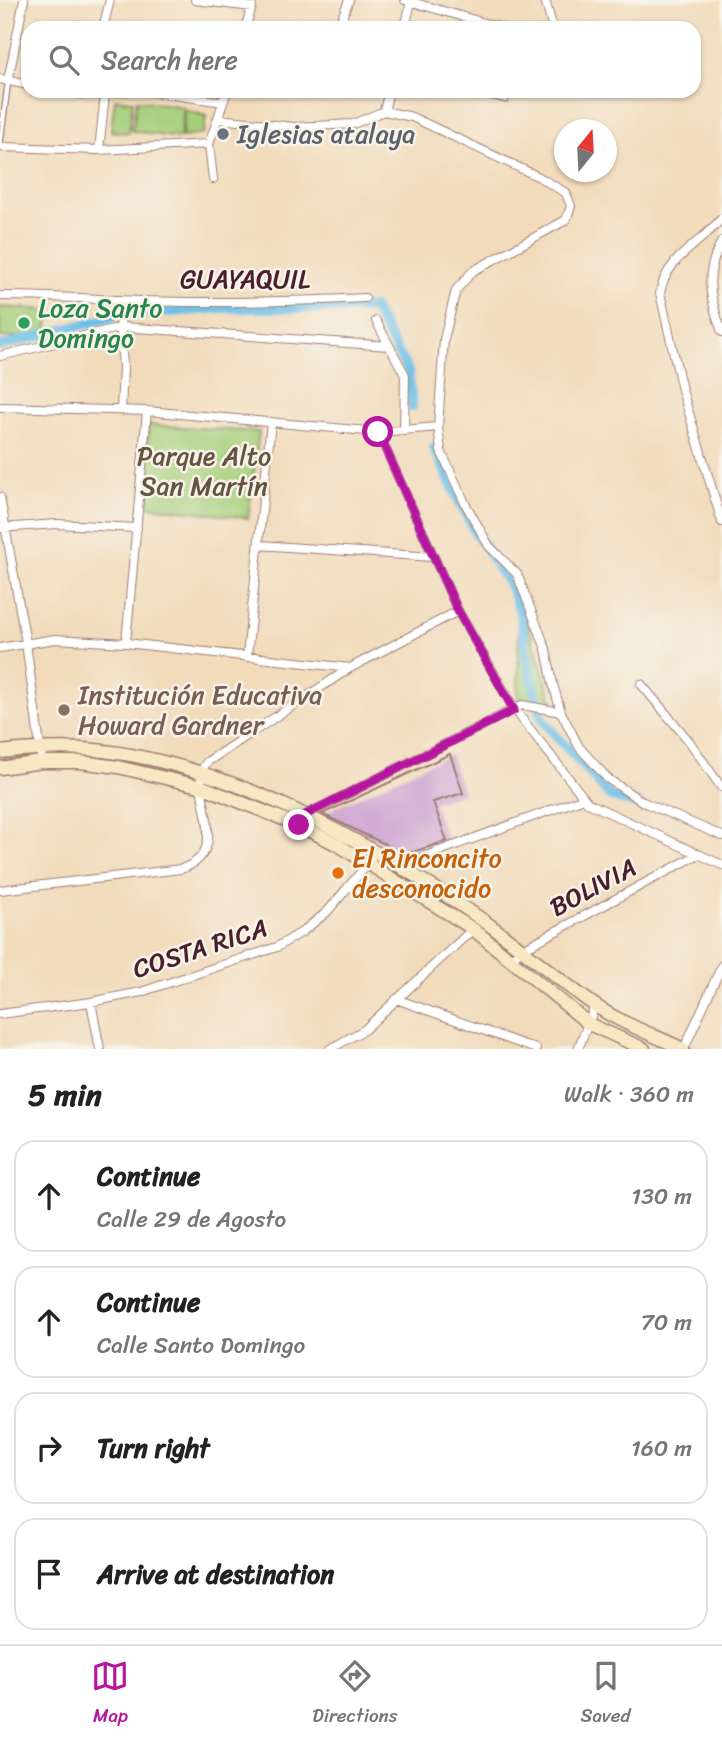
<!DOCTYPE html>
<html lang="en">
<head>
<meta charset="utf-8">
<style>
	body { margin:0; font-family:Sriracha,sans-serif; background:#f2f2f2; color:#222 }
	.compass { position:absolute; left:554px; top:119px; width:63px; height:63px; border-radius:50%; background:#fff; box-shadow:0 2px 5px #0004; rotate:18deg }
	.stop { position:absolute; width:21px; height:21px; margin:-16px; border:5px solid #b5179e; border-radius:50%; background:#fff }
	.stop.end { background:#b5179e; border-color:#fff; box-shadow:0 2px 7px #0008 }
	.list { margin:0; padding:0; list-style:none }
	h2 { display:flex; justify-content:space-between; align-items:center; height:91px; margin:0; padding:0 28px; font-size:30px }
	h2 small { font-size:23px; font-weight:400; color:#767676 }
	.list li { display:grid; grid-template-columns:46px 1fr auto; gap:21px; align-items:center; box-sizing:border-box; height:112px; margin:0 14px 14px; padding:0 14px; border:2px solid #e0e0e0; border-radius:21px }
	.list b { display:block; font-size:26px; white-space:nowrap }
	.list p { margin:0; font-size:23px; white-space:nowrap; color:#767676 }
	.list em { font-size:23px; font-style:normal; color:#767676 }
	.icon { flex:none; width:38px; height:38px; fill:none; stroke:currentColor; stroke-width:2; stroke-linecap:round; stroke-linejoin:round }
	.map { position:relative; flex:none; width:722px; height:1049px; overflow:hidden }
	.search { position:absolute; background:#fff; box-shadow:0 2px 5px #0004; left:21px; right:21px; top:21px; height:77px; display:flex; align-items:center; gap:18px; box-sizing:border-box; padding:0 24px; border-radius:21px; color:#767676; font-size:26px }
	.sheet { height:595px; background:#fff }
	nav { display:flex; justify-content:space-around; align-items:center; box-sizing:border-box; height:98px; border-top:2px solid #e0e0e0; background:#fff; font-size:19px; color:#767676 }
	nav a { display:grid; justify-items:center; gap:4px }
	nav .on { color:#b5179e }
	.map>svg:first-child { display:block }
</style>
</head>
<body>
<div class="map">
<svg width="722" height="1049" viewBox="0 0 722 1049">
	<rect width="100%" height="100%" fill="#f7f3e8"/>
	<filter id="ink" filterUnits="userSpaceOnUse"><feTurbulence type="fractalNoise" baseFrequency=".0143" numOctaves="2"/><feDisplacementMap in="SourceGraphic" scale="14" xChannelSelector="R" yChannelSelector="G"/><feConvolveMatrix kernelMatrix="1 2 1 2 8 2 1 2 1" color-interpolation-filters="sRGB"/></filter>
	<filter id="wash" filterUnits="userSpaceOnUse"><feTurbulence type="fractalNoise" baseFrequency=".00686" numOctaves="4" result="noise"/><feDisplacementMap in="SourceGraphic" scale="28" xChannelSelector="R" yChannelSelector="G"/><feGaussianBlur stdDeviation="1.57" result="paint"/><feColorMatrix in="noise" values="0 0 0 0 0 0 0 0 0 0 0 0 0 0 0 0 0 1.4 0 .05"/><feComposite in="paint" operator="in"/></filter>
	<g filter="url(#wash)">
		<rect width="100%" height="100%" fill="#f1dbbb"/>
		<path fill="#a5cf7a" stroke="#787752" stroke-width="2" d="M 115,99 L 133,101 L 129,133 L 111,131 Z
			M 137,100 L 184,107 L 180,138 L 132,131 Z
			M 185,110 L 206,116 L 203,134 L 182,137 Z
			M 0,307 L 51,310 L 46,337 L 0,337 Z
			M 148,425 L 259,432 L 248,518 L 147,506 Z
			M 519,596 L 553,704 L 518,699 Z"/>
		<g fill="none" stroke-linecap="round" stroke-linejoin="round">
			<path stroke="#6bbfe8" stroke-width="10" d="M 130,315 L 224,308 L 373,308 L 408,371 L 412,407
				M 0,346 L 113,317
				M 434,448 L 473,529 L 512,589 L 521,615 L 527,659 L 542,720 L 611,797 L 638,804"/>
		</g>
		<g id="blocks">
			<path fill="#c99bd0" d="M 450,754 L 463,793 L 433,802 L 447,841 L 400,856 L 385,844 L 322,814 Z"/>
		</g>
	</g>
	<g filter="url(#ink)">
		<use href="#blocks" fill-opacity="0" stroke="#9e7d73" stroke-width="2"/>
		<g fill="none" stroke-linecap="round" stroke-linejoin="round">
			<g stroke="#9e7d73" stroke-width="7">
				<path id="lane" d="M 469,91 L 506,100
					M 0,146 L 8,82"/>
			</g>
			<g stroke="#9e7d73" stroke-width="10">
				<path id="street" d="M 195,0 L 252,7 L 245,28
					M 405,0 L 502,28
					M 545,0 L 553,28
					M 103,28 L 110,0
					M 338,28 L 349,0
					M 405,28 L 411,2
					M 0,79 L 28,85
					M 8,81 L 24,0
					M 58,91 L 87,95 L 128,91
					M 146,91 L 223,102
					M 384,111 L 389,91
					M 219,119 L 294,127 L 353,124 L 384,111 L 412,117 L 539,177 L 566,193 L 571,206 L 566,220 L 473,271 L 456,290 L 444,339 L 438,427 L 441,451 L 466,505 L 489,546 L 517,574 L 546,649 L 553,684 L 561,712 L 579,747 L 608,779 L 643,802 L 722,836
					M 0,147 L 99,150 L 209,144
					M 99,150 L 105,94
					M 213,179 L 209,144 L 227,91
					M 722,218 C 701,244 666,257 660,293 L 682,390 L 722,522
					M 722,241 C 703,275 710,298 722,332
					M 0,296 C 40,296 78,298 118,300 C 200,304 283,302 365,298
					M 119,300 L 123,368 L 121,410
					M 376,321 L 405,375 L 404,431
					M 0,356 L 122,327 L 389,346
					M 0,407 L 147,411 L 378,432 L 438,427
					M 378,432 L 458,611 L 515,710 L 588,803 L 722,865
					M 0,497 L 26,643 L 42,762
					M 0,528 L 57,524 L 137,528
					M 259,545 L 433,557
					M 126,643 L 147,411
					M 0,648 L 55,639 L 126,643 L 350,668
					M 247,657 L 271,422
					M 641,684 L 689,741 L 721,787
					M 304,816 L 522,705 L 561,712
					M 403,871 L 412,861 L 584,798
					M 0,890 L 181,869 C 238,850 184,788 207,762 L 350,668 L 458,611
					M 511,959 L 523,949 L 697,855
					M 396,999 L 536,1049
					M 91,1002 L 100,1049
					M 0,1014 L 91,1002 L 141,992 L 277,947 L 302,932 L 327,912 L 371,860
					M 330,1049 L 364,1030 L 474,928
					M 578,1049 L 595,1006
					M 684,1049 L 722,965"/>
			</g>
			<g stroke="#9e7d73" stroke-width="15">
				<path id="secondary" d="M 0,752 C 28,749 56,747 84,749 C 222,759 372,843 484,921 C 521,947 556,978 593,1004 C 620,1023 654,1035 683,1049
					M 0,768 L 42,762 L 80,762 L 118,767 L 203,787 L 298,825 L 338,845 L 473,929 L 589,1024 L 644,1049"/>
			</g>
			<use href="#lane" stroke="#fff" stroke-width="4.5"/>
			<use href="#street" stroke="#fff" stroke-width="8"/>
			<use href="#secondary" stroke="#f7e8c3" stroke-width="12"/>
		</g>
	</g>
	<g fill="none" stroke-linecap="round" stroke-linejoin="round" filter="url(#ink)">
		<path stroke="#b5179e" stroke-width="9" d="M 299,825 L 305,815 L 514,710 L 458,611 L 378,432"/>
	</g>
	<circle fill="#6b7280" stroke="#f7f3e8" stroke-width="2.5" cx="223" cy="134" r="7"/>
	<circle fill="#2e9e5b" stroke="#f7f3e8" stroke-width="2.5" cx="24" cy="323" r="7"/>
	<circle fill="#8d6e63" stroke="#f7f3e8" stroke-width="2.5" cx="64" cy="710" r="7"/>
	<circle fill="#e8710a" stroke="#f7f3e8" stroke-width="2.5" cx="338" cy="873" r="7"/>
	<g text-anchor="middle" stroke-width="5" stroke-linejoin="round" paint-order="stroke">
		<g font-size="26" fill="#5b616d" stroke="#f7f3e8" text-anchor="start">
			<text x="237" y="143">Iglesias atalaya</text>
		</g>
		<g font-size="26" fill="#4a1f2b" stroke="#f7f3e8">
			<text x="245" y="288">GUAYAQUIL</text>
			<text transform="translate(593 887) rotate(-28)" y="9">BOLIVIA</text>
			<text transform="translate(200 948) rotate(-18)" y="9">COSTA RICA</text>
		</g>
		<g font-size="26" fill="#27864d" stroke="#f7f3e8" text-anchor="start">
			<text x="38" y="317">Loza Santo<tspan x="38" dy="30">Domingo</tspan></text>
		</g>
		<g font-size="26" fill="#655443" stroke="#f7f3e8">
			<text x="204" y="465">Parque Alto<tspan x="204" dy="30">San Martín</tspan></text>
		</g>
		<g font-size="26" fill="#785e54" stroke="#f7f3e8" text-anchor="start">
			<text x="78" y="704">Institución Educativa<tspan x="78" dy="30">Howard Gardner</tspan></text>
		</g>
		<g font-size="26" fill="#c56008" stroke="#f7f3e8" text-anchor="start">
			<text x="352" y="867">El Rinconcito<tspan x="352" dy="30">desconocido</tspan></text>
		</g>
	</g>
</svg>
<svg class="compass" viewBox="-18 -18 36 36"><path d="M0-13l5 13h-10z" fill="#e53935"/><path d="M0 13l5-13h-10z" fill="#767676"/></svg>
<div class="stop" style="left:378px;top:432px"></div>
<div class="stop end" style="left:299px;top:825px"></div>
<div class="search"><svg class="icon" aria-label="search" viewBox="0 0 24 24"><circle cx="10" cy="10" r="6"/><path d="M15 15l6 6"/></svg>Search here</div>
</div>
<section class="sheet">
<h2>5 min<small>Walk · 360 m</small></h2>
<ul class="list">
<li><svg class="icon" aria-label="ahead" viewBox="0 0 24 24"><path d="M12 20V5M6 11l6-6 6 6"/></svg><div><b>Continue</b><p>Calle 29 de Agosto</p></div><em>130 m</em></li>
<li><svg class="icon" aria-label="ahead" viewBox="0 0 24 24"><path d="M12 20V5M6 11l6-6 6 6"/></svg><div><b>Continue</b><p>Calle Santo Domingo</p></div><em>70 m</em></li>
<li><svg class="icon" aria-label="right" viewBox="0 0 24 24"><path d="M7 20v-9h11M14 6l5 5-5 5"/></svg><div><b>Turn right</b></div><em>160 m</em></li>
<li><svg class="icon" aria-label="arrive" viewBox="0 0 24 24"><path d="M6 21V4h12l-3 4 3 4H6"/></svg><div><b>Arrive at destination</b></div></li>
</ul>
</section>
<nav>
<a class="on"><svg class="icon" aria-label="map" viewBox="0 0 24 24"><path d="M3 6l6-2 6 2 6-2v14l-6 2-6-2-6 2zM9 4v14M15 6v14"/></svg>Map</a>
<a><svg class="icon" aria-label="directions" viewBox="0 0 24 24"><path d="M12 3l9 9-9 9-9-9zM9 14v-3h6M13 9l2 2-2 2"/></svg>Directions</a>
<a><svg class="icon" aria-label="saved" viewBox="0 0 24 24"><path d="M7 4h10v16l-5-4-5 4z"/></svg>Saved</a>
</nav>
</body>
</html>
